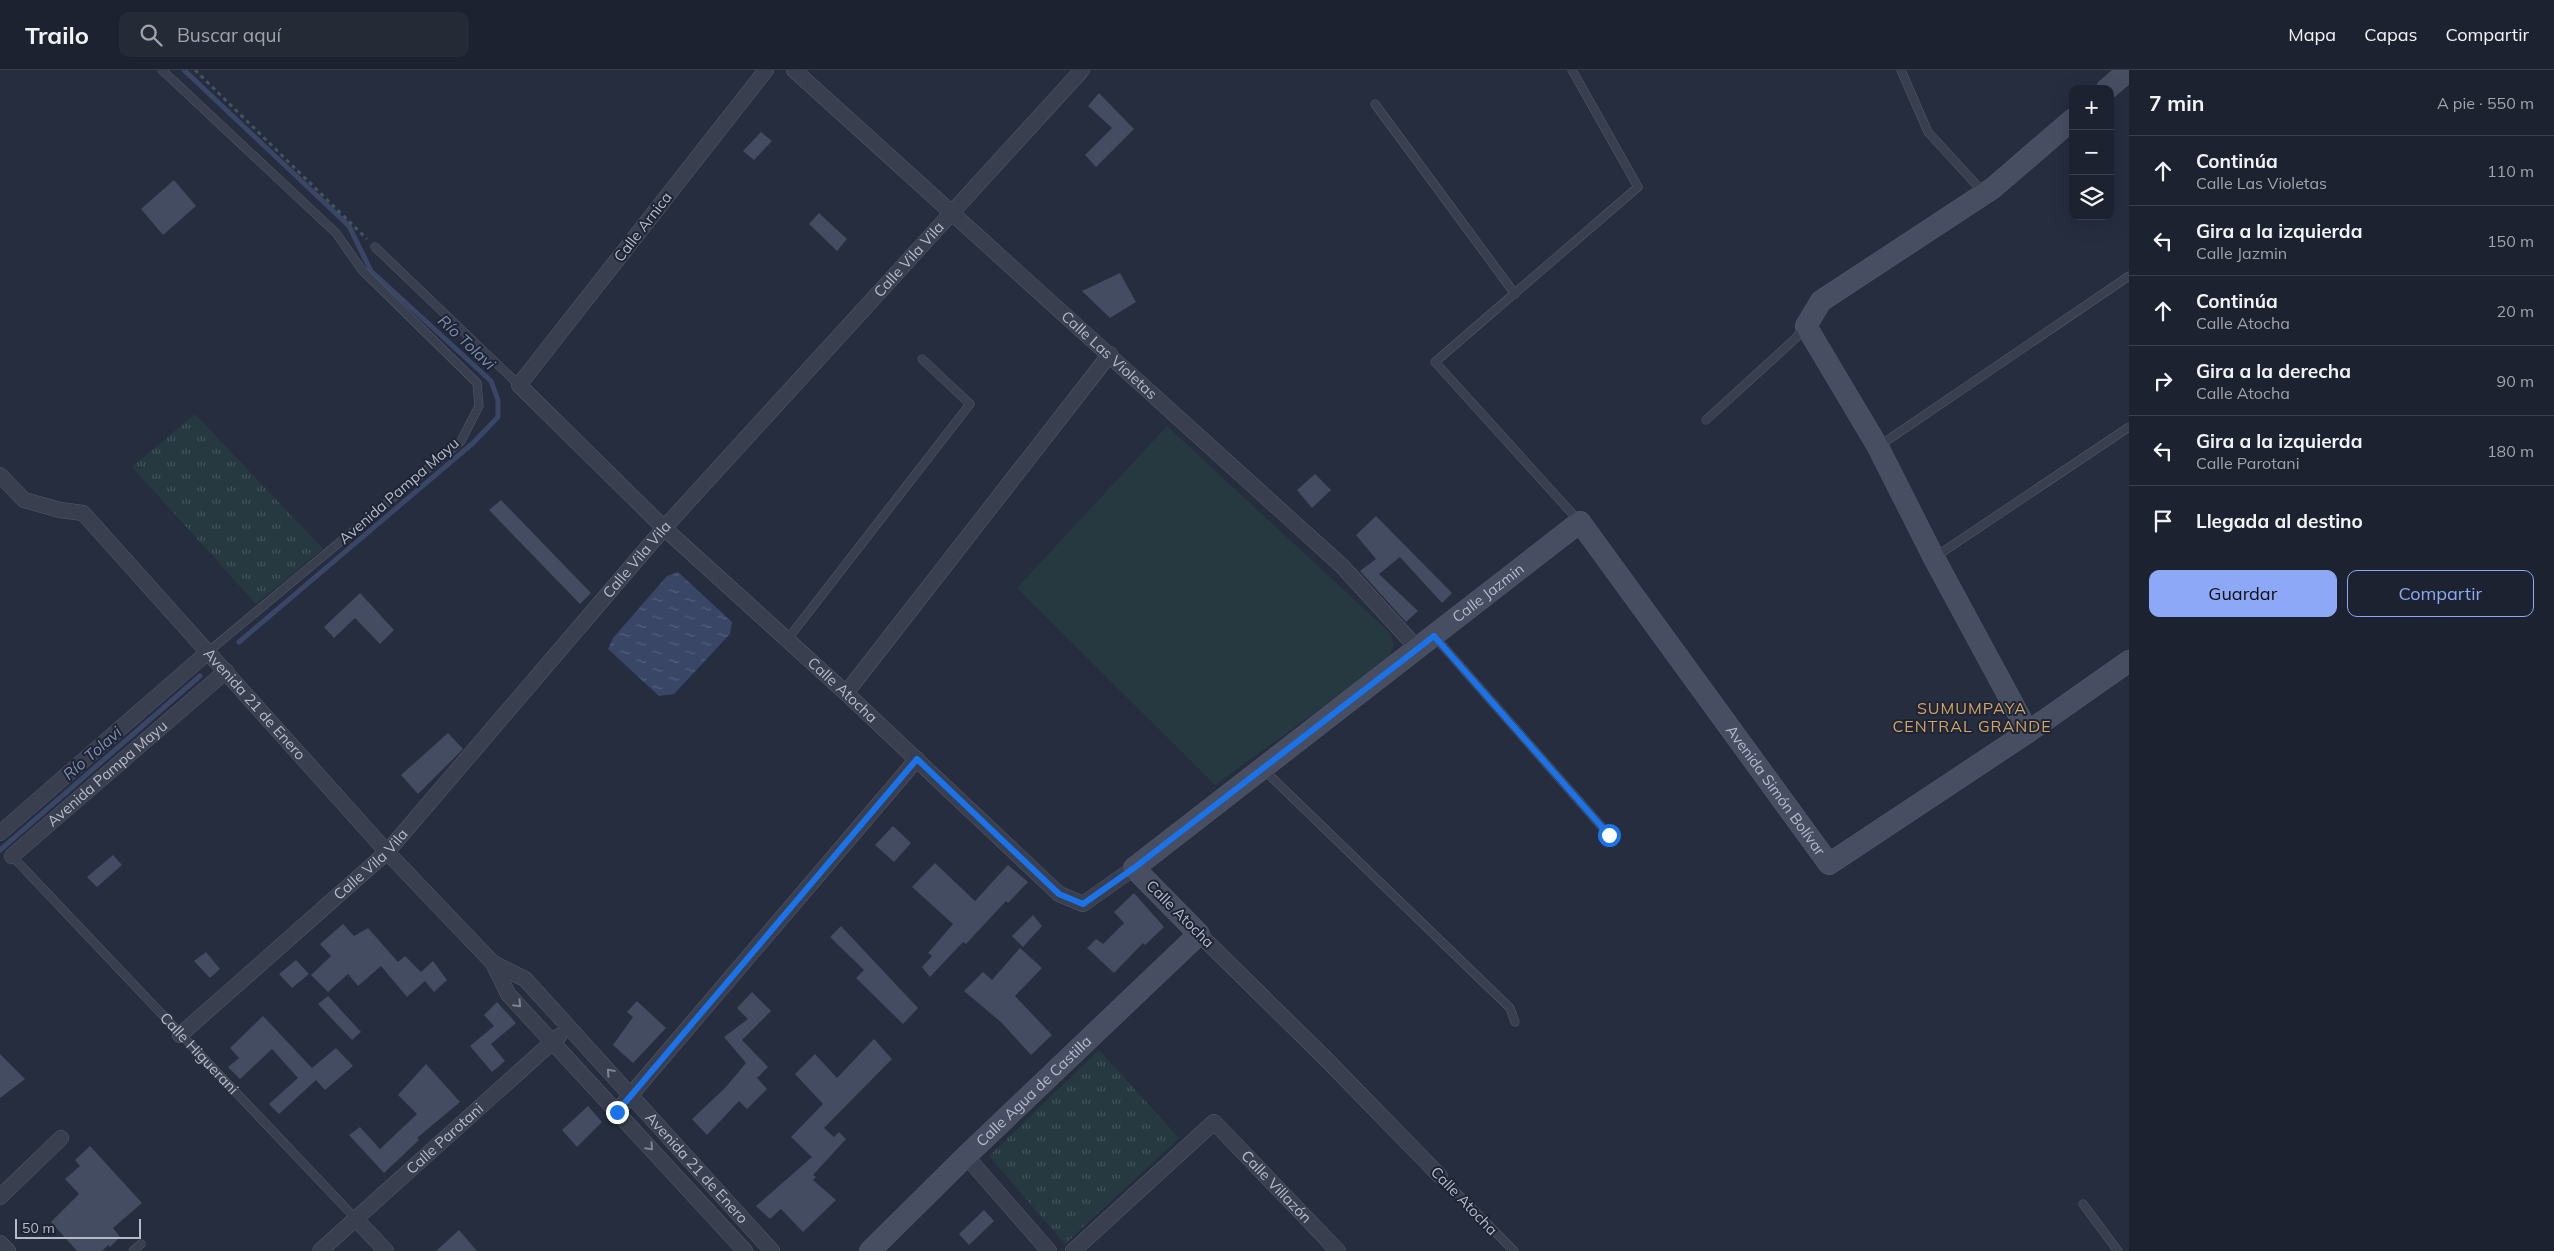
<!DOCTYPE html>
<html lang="es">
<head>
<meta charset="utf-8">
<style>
	body { margin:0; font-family:Mulish,sans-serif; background:#252a37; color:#f1f3f6 }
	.controls { position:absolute; right:15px; top:15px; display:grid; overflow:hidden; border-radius:10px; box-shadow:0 5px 20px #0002 }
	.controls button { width:45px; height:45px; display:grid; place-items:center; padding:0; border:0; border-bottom:1px solid #3a3f4b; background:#1c222f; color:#f1f3f6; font:25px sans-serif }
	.scale { position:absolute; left:15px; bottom:12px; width:126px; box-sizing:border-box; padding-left:5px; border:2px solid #b5bac9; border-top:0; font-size:14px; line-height:18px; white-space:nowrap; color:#b5bac9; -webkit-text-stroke:4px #1e2434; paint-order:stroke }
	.stop { position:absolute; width:15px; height:15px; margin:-11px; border:4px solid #1a73e8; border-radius:50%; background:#fff }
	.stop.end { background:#1a73e8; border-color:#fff; box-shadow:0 1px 5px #0008 }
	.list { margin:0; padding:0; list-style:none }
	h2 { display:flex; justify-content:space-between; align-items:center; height:65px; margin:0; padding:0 20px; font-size:21px }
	h2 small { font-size:16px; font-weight:400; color:#a0a4aa }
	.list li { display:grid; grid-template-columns:32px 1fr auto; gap:15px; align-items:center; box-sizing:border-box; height:70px; padding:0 20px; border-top:1px solid #3a3f4b }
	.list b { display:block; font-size:19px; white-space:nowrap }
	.list p { margin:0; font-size:16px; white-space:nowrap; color:#a0a4aa }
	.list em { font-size:16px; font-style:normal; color:#a0a4aa }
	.actions { display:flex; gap:10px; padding:15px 20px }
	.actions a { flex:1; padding:11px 0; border:1px solid #8da8f6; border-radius:10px; text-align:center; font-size:18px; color:#8da8f6 }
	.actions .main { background:#8da8f6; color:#111 }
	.icon { flex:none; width:28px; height:28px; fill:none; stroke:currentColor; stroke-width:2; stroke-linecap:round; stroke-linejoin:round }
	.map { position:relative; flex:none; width:2129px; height:1181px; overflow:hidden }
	header { display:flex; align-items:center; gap:30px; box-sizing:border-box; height:70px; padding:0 25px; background:#1c222f; border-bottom:1px solid #3a3f4b }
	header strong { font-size:24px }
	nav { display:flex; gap:28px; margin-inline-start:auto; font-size:18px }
	.search { width:350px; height:45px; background:#252a37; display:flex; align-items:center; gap:12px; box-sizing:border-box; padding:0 18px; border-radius:10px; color:#a0a4aa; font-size:19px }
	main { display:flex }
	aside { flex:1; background:#1c222f }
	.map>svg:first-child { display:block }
</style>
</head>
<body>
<header>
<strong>Trailo</strong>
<div class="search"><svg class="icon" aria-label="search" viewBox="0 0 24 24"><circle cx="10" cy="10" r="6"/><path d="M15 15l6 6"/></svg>Buscar aquí</div>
<nav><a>Mapa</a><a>Capas</a><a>Compartir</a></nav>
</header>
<main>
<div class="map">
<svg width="2129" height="1181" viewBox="0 0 2129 1181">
	<defs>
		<pattern id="grass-tufts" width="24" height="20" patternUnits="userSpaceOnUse" patternTransform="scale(1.25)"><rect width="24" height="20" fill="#273940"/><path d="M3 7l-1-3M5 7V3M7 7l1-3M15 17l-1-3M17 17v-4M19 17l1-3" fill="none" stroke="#44545a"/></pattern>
		<pattern id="water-ripples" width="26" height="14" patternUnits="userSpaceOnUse" patternTransform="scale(1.25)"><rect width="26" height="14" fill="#394666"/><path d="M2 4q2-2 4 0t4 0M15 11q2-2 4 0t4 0" fill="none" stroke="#535f7b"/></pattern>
	</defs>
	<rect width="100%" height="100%" fill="#252d3f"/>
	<path fill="url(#grass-tufts)" d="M 195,344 L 323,479 L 256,534 L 132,397 Z
		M 1099,980 L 1179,1068 L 1065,1174 L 989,1086 Z"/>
	<path fill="#273940" d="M 1167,356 L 1389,562 L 1394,574 L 1389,589 L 1215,715 L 1017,518 Z"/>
	<path fill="url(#water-ripples)" d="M 678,502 L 732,552 L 730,564 L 674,624 L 659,626 L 608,579 L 613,568 L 667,506 Z"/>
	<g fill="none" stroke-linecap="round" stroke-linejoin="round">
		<path stroke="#394666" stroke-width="5" d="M 184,0 L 349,156 L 371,201 L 491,311 L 498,330 L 498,347 L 473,373 L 239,572
			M 0,780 L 200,606"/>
	</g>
	<path fill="#444c61" d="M 1099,23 L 1134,59 L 1096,97 L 1085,85 L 1112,58 L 1088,36 Z
		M 761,62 L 772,71 L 754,90 L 743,81 Z
		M 174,110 L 196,136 L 163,165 L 141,139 Z
		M 819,143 L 847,169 L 837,181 L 809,154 Z
		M 1120,203 L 1136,232 L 1110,248 L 1082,221 Z
		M 1315,404 L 1331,420 L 1312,438 L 1297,420 Z
		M 501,430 L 591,523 L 580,534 L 489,440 Z
		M 1376,446 L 1452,523 L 1442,533 L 1400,487 L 1379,504 L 1418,541 L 1406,552 L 1360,501 L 1376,489 L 1356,465 Z
		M 360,523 L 394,560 L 380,574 L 355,548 L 334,568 L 324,557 Z
		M 448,663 L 463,679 L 418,724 L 401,705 Z
		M 893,756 L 911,773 L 894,792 L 875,775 Z
		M 113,785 L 122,795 L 97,817 L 87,807 Z
		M 935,793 L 975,831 L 1008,795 L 1028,812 L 1008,833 L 1006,831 L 966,874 L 963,872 L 930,907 L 922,897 L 932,886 L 928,883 L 953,854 L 912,817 Z
		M 1134,823 L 1164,857 L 1145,875 L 1143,873 L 1114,903 L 1087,878 L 1096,869 L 1103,874 L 1124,853 L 1114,842 Z
		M 1033,845 L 1042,856 L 1023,877 L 1012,866 Z
		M 343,854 L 354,866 L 368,858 L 398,892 L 405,886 L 421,902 L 433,891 L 447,910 L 434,922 L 425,911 L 407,927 L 381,896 L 358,916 L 348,904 L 328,922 L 311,905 L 331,886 L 320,874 Z
		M 841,856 L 918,938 L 903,954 L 856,908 L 864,900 L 830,867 Z
		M 1020,878 L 1042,898 L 1015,926 L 1052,965 L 1031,985 L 1002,953 L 964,921 L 983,902 L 992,910 Z
		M 206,882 L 220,899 L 210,908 L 194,891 Z
		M 296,890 L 309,904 L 292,918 L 279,904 Z
		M 752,922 L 771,941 L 742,970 L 768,997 L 757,1008 L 767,1019 L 747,1039 L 739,1031 L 707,1065 L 692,1049 L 725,1018 L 746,993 L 724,967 L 748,949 L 737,938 Z
		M 328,926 L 361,962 L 352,970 L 318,934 Z
		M 637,931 L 666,958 L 633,993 L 613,975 L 633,947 L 627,942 Z
		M 497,932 L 516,953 L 491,974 L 505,991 L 492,1002 L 470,976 L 494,956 L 484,945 Z
		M 263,946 L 312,998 L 336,978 L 353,996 L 325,1020 L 316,1010 L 279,1044 L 269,1034 L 298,1008 L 272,979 L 240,1009 L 228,997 L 239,988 L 230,978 Z
		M 874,969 L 892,989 L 824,1058 L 834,1067 L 839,1062 L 846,1069 L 813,1105 L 816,1107 L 813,1110 L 836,1130 L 803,1162 L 781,1139 L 770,1149 L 756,1136 L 812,1087 L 791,1067 L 823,1034 L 795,1004 L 815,984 L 837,1008 Z
		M 0,984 L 25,1009 L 0,1028 Z
		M 426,994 L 460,1032 L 417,1068 L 419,1070 L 384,1103 L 349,1065 L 360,1057 L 380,1079 L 417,1044 L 398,1025 Z
		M 588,1036 L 602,1052 L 577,1077 L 562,1060 Z
		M 90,1076 L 142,1133 L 113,1158 L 120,1167 L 110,1177 L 108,1175 L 102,1181 L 77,1181 L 51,1152 L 79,1124 L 65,1109 L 80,1096 L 75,1090 Z
		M 984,1140 L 994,1151 L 969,1175 L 959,1164 Z
		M 459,1160 L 477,1181 L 436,1181 Z"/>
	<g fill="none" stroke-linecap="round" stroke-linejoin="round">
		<g stroke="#545a69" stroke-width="9">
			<g id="lane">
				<path d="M 162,0 L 336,163 L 362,200 L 477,313 L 479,336 L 461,371 L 208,582"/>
				<path d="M 1572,0 L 1638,117 L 1435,292 L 1578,450"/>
				<path d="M 1901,0 L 1928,62 L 1983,122"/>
				<path d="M 1375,34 L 1515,224"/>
				<path d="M 375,177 L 519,315"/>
				<path d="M 1706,350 L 1796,268 L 1804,257"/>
				<path d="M 1879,376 L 2129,206"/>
				<path d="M 1935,487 L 2129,357"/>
				<path d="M 1435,567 L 1609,765"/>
				<path d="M 787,570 L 970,334 L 922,289"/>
				<path d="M 1264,700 L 1510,938 L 1515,952"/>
				<path id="s1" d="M 12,786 L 356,1149"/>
				<path d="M 1440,1106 L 1514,1181"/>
				<path d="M 2083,1134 L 2118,1181"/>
				<path d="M 133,1181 L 141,1174"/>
			</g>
		</g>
		<g stroke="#545a69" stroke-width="16">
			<g id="street">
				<path id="s2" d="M 766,0 L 519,315 L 664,458 L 846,623 L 1059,824 L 1083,834 L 1134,798"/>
				<path id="s3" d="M 794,0 L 1342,496 L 1417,578"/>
				<path id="s4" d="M 0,405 L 24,430 L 60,440 L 83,443 L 387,782 L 493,893 L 508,924 L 745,1181"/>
				<path d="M 846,623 L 1110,284"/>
				<path d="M 0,763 L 208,582"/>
				<path id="s5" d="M 12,786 L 226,601"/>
				<path d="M 1199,864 L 1325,988 L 1440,1106"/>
				<path id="s6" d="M 493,893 L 525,909 L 772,1181"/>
				<path id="s7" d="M 180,965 L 387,782 L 664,458 L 1082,0"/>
				<path d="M 617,1041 L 917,689"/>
				<path d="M 966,1086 L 1049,1181"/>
				<path d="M 0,1127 L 61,1068"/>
				<path d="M 356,1149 L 386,1181"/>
				<path d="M 0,1173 L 8,1181"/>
				<path id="s8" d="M 320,1181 L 559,966"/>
				<path id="s9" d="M 1073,1181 L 1214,1052 L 1338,1181"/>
			</g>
		</g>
		<g stroke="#545a69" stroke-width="22">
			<g id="secondary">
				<path d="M 2107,19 L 2129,0"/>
				<path d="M 2028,662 L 1934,488 L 1878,377 L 1806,256 L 1821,231 L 1993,118 L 2073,49"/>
				<path id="s10" d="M 870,1181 L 966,1086 L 1199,864 L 1134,798 L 1580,452 L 1829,794 L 2028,662 L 2129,591"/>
			</g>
		</g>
		<path stroke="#42555a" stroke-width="3" stroke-dasharray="4 4" stroke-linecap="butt" d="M 195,0 L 367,169"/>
		<use href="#lane" stroke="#393f4f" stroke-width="8"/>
		<use href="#street" stroke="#393f4f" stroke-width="15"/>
		<use href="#secondary" stroke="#474e62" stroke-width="21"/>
	</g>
	<defs><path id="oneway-chevron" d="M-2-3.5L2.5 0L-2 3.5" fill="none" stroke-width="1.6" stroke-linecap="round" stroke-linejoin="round" transform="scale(1.25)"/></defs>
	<g stroke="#7d8392">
		<use href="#oneway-chevron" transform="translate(518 934) rotate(47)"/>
		<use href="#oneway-chevron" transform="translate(610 1002) rotate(-132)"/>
		<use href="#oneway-chevron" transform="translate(650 1077) rotate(47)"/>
	</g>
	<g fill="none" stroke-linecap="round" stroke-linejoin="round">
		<path stroke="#1a73e8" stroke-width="6" d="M 617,1042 L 917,689 L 1059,824 L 1083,834 L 1134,798 L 1434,566 L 1609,765"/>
	</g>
	<g text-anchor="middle" stroke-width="4" stroke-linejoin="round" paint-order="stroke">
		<g font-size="15" fill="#b5bac9" stroke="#1e2434">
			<text transform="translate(643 157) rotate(-52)" y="5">Calle Arnica</text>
			<text dy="5" stroke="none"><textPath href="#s7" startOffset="1066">Calle Vila Vila</textPath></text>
			<text dy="5" stroke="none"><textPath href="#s3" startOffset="425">Calle Las Violetas</textPath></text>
			<text transform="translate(399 421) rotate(-41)" y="5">Avenida Pampa Mayu</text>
			<text dy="5" stroke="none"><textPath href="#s7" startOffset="661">Calle Vila Vila</textPath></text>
			<text dy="5" stroke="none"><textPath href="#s10" startOffset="998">Calle Jazmin</textPath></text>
			<text dy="5" stroke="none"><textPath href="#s2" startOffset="845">Calle Atocha</textPath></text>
			<text dy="5" stroke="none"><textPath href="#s4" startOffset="352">Avenida 21 de Enero</textPath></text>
			<text dy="5" stroke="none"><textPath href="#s5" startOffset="126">Avenida Pampa Mayu</textPath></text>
			<text dy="5" stroke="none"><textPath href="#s10" startOffset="1446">Avenida Simón Bolívar</textPath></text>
			<text dy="5" stroke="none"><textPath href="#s7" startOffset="256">Calle Vila Vila</textPath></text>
			<text transform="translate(1180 844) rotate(45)" y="5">Calle Atocha</text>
			<text dy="5" stroke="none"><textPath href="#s1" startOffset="272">Calle Higuerani</textPath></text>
			<text dy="5" stroke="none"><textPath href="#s10" startOffset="229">Calle Agua de Castilla</textPath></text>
			<text dy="5" stroke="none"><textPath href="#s8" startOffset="168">Calle Parotani</textPath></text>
			<text dy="5" stroke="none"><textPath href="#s6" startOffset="291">Avenida 21 de Enero</textPath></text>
			<text dy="5" stroke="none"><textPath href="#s9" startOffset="281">Calle Villazón</textPath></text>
			<text transform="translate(1464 1131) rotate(46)" y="5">Calle Atocha</text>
		</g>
		<g font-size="16" font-style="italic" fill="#7d8db1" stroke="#1e2434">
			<text transform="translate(467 272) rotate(43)" y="6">Río Tolavi</text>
			<text transform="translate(92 683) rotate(-41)" y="6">Río Tolavi</text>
		</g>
		<g font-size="16" letter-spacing="1" fill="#d3a466" stroke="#1e2434">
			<text x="1972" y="644">SUMUMPAYA<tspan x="1972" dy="18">CENTRAL GRANDE</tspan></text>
		</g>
	</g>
</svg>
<div class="controls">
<button>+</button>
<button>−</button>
<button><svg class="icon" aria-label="layers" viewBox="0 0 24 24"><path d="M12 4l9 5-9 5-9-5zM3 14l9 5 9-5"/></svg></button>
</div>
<div class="scale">50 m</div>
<div class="stop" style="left:1609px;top:765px"></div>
<div class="stop end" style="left:617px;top:1042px"></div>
</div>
<aside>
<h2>7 min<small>A pie · 550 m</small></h2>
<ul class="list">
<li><svg class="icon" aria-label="ahead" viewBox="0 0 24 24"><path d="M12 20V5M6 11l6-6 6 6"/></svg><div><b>Continúa</b><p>Calle Las Violetas</p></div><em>110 m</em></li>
<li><svg class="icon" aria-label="left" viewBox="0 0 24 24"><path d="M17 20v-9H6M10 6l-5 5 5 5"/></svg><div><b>Gira a la izquierda</b><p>Calle Jazmin</p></div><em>150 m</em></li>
<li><svg class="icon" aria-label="ahead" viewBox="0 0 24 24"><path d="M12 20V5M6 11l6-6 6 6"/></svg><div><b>Continúa</b><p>Calle Atocha</p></div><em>20 m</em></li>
<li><svg class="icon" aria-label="right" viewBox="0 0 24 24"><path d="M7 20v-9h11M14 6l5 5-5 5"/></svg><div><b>Gira a la derecha</b><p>Calle Atocha</p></div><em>90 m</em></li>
<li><svg class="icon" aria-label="left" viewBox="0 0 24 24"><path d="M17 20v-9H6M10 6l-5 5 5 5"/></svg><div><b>Gira a la izquierda</b><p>Calle Parotani</p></div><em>180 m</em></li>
<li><svg class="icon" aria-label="arrive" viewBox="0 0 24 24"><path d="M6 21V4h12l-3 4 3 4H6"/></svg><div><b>Llegada al destino</b></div></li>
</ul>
<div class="actions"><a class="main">Guardar</a><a>Compartir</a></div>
</aside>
</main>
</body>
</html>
